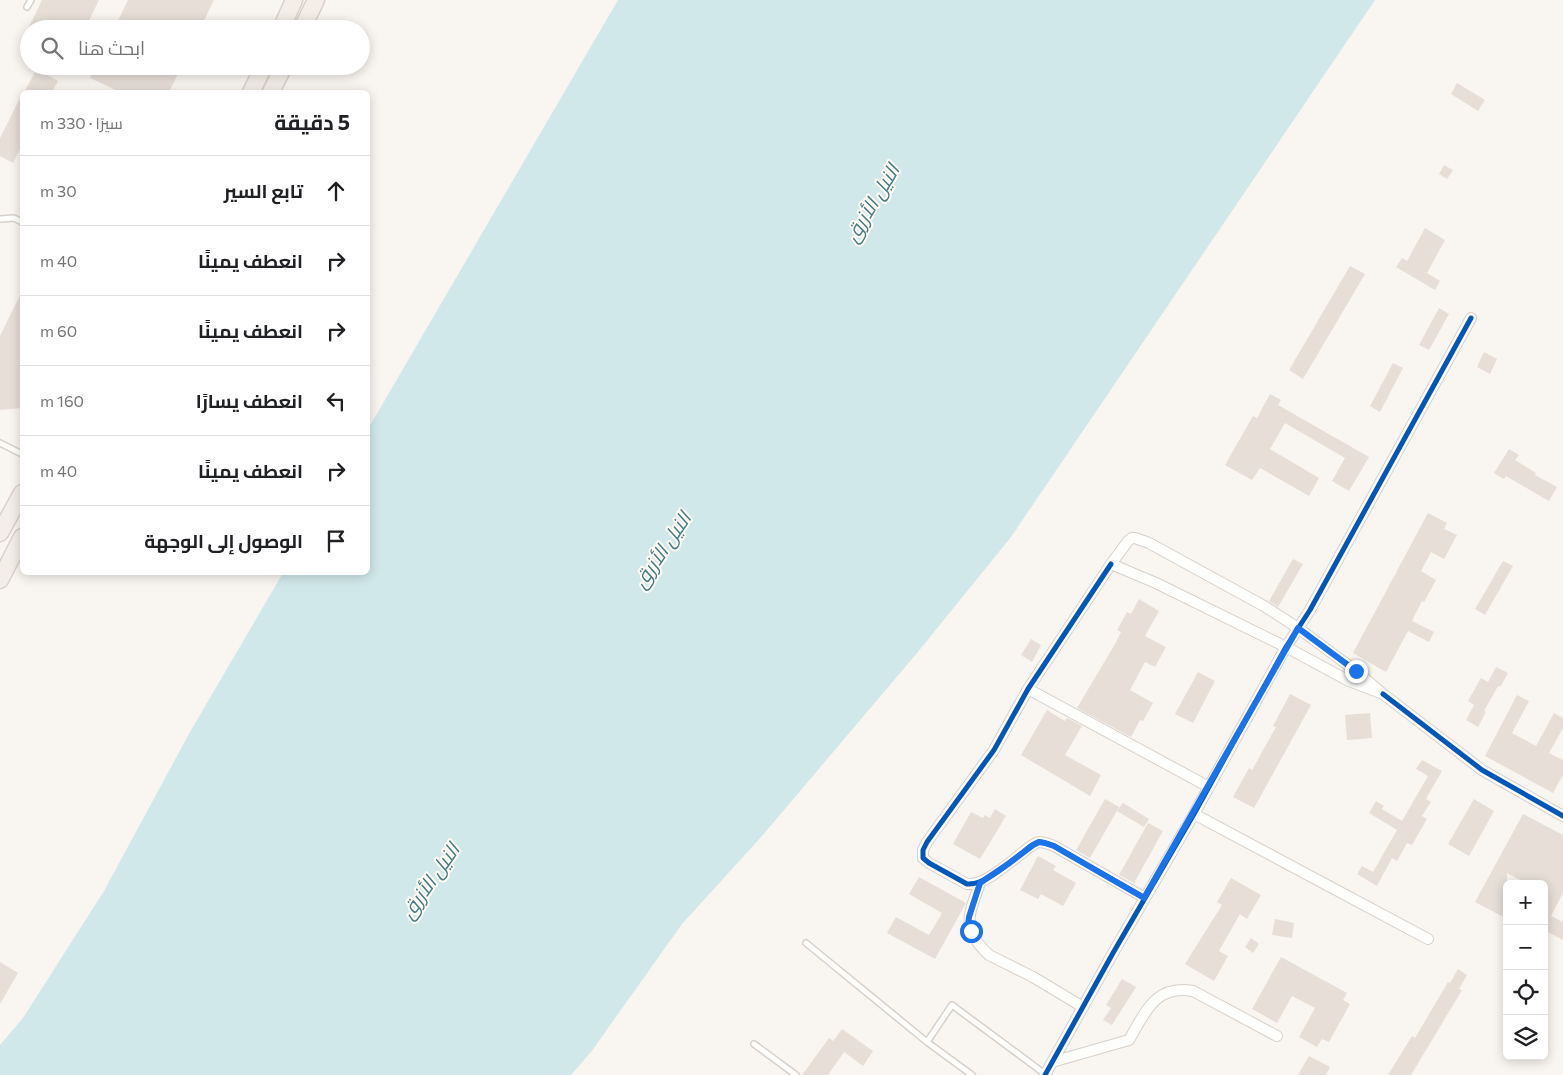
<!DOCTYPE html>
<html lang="ar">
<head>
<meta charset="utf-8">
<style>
	body { margin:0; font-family:Commissioner,Cairo,sans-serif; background:#f2f2f2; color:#202124; direction:rtl }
	.controls { position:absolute; right:15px; bottom:15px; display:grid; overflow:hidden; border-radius:8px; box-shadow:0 2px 12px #0003 }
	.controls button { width:45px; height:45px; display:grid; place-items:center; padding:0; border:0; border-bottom:1px solid #e0e0e0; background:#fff; color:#202124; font:25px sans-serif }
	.stop { position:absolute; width:15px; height:15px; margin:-11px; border:4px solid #1a73e8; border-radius:50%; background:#fff }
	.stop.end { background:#1a73e8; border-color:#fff; box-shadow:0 1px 5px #0008 }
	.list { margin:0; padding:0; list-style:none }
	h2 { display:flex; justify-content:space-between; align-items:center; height:65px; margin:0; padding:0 20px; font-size:21px }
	h2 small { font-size:16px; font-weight:400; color:#757577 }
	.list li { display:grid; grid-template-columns:32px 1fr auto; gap:15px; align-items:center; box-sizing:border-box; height:70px; padding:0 20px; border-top:1px solid #e0e0e0 }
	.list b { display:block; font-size:19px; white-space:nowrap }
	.list em { font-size:16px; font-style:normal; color:#757577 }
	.icon { flex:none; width:28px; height:28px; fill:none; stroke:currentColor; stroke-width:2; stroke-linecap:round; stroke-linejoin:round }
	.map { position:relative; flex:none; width:1563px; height:1075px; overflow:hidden; direction:ltr }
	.search { position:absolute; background:#fff; box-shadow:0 2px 12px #0003; left:20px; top:20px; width:350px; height:55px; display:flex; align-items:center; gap:12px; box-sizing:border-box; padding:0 18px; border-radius:28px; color:#757577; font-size:19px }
	.panel { position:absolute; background:#fff; box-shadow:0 2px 12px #0003; left:20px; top:90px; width:350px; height:485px; border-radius:8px; direction:rtl }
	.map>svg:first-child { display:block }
</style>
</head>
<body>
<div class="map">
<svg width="1563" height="1075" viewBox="0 0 1563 1075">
	<rect width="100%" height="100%" fill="#f9f5f0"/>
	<path fill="#d0e8ea" d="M 618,0 L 1375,0 L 1011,537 L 917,653 L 762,836 L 682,924 L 591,1052 L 571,1075 L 0,1075 L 0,1045 L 23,1018 L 104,891 L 190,732 L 283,573 L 368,572 L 368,429 Z"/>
	<path fill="#e6ded7" d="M 42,0 L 99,0 L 85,29 L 28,29 Z
		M 128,0 L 214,0 L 200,29 L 114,29 Z
		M 96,66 L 182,66 L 169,92 L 120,92 L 90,78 Z
		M 37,69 L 58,81 L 52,92 L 24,92 Z
		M 1457,83 L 1485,100 L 1478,111 L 1451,94 Z
		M 22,94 L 22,145 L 13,163 L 0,156 L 0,138 Z
		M 1444,165 L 1453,170 L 1447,179 L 1439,174 Z
		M 1425,228 L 1445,240 L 1427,273 L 1440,281 L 1435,290 L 1396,267 L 1402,258 L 1407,261 Z
		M 1350,266 L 1365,274 L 1303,379 L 1289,370 Z
		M 22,291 L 22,362 L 21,364 L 22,408 L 0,410 L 0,336 Z
		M 1439,308 L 1449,314 L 1429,350 L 1419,345 Z
		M 1484,352 L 1497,359 L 1490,374 L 1477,367 Z
		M 1393,363 L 1403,368 L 1380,412 L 1370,406 Z
		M 1270,394 L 1281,400 L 1278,405 L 1369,457 L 1349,491 L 1332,481 L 1345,458 L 1285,423 L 1270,449 L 1319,478 L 1309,496 L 1260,468 L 1252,480 L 1225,465 L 1253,416 L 1257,418 Z
		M 1509,449 L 1519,455 L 1515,460 L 1536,473 L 1535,475 L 1557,487 L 1549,501 L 1506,476 L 1504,479 L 1494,473 Z
		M 1428,513 L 1447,523 L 1444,529 L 1457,535 L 1444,559 L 1431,552 L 1421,571 L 1436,580 L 1424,602 L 1422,601 L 1412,621 L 1434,632 L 1429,642 L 1408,631 L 1386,672 L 1353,653 Z
		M 1293,559 L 1303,564 L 1278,607 L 1269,601 Z
		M 1503,561 L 1513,566 L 1485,615 L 1475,609 Z
		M 1139,599 L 1159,611 L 1145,636 L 1166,647 L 1155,667 L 1145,662 L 1130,690 L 1153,703 L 1143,721 L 1140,720 L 1131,737 L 1077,708 L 1115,644 L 1121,632 L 1117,630 L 1127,612 L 1131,614 Z
		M 1031,639 L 1041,645 L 1032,662 L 1021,655 Z
		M 1496,667 L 1508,673 L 1500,687 L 1498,686 L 1484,711 L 1486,712 L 1478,727 L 1466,720 L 1474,705 L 1468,701 L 1481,678 L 1488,682 Z
		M 1198,672 L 1215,681 L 1193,723 L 1175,714 Z
		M 1290,694 L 1311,705 L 1254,808 L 1233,797 L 1249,768 L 1252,770 L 1276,727 L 1273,726 Z
		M 1517,695 L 1529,701 L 1512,733 L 1536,746 L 1554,713 L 1563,718 L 1563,728 L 1549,753 L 1563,760 L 1563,775 L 1553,793 L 1485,756 Z
		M 1047,710 L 1065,721 L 1067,718 L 1082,726 L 1065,755 L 1101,775 L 1090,796 L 1021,755 Z
		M 1370,713 L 1372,738 L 1347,740 L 1345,715 Z
		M 1422,760 L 1442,771 L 1426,799 L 1431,802 L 1422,816 L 1427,819 L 1412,845 L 1407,843 L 1397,861 L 1392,858 L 1377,886 L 1357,874 L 1362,866 L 1373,872 L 1397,830 L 1369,813 L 1376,801 L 1384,806 L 1382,809 L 1402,821 L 1428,776 L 1416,769 Z
		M 1105,799 L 1119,807 L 1090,858 L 1076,850 Z
		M 1474,799 L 1494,811 L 1469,856 L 1448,844 Z
		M 1123,803 L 1149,819 L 1144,827 L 1117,811 Z
		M 995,809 L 1006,816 L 980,859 L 953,844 L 971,812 L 983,818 L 985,815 L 990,818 Z
		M 1523,814 L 1563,835 L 1563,893 L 1551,916 L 1563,922 L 1563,940 L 1544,930 L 1544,884 L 1528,884 L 1507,873 L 1507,919 L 1475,902 Z
		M 1148,823 L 1163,831 L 1134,883 L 1119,875 Z
		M 1038,856 L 1056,866 L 1053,870 L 1076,883 L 1063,906 L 1041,894 L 1038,899 L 1020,890 Z
		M 919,877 L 966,903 L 935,959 L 887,933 L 896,917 L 929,935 L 942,913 L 909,894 Z
		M 1231,878 L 1261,895 L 1247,919 L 1240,914 L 1219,951 L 1228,956 L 1214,981 L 1185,964 L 1222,905 L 1217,902 Z
		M 1275,919 L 1294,923 L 1292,938 L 1272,935 Z
		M 1251,938 L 1259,944 L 1253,953 L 1245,947 Z
		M 1281,957 L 1347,993 L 1343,1000 L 1350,1004 L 1329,1042 L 1322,1039 L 1317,1047 L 1299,1037 L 1315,1008 L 1292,996 L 1277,1023 L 1252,1009 Z
		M 0,962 L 18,973 L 0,1004 Z
		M 1458,969 L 1467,975 L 1459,989 L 1462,990 L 1411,1075 L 1388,1075 L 1412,1036 L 1415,1038 L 1448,982 L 1450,983 Z
		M 1122,979 L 1136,987 L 1112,1025 L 1103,1020 L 1111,1008 L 1106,1005 Z
		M 842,1029 L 873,1051 L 863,1066 L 844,1052 L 828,1075 L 802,1075 L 829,1038 L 833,1041 Z
		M 1309,1056 L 1330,1067 L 1326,1075 L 1298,1075 Z"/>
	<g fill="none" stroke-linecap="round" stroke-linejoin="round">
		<g stroke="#d7d1cb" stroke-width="8">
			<path id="service" d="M 27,7 L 31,0
				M 0,219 L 14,218 L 22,222
				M 0,443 L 22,454
				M 806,943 L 927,1042 L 972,1075
				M 927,1042 L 952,1005 L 1045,1074
				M 754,1044 L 796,1075"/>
		</g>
		<g stroke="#d7d1cb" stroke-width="12">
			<path id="minor" d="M 1132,538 L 1135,538 L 1149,543 L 1264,606 L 1298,628 L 1356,671 L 1383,694 L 1349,681 L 1286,647 L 1156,583 L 1111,564 L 1128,541 Z
				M 1111,564 L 1028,689 L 994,750 L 927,842 L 923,850 L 923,858 L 929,863 L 967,884 C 984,886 1009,863 1022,853 C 1027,849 1032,844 1039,842 C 1044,842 1049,844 1054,846 L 1145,898
				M 1028,689 L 1209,787
				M 1383,694 L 1482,770 L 1563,816
				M 1194,814 L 1428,939
				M 980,883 C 969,915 960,928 989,955 L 1033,977 L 1083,1007
				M 1052,1062 L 1129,1040 C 1145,1013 1155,984 1193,991 L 1277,1036
				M 1045,1075 L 1113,953 L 1194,814 L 1286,647 L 1310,610 L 1471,318"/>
		</g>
		<g stroke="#dad1cc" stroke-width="19">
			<path id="primary" d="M 281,29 L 294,0
				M 302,29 L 316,0
				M 251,92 L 264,66
				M 271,92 L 284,66
				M 0,533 L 22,493
				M 0,580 L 22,537"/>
		</g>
		<use href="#service" stroke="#fefefd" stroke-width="5"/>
		<use href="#minor" stroke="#fefefd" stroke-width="10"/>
		<use href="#primary" stroke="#f3eee8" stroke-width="16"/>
		<g stroke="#fffaf3" stroke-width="8">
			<path id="cycleway" d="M 1111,564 L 1028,689 L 994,750 L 927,842 L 923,850 L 923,858 L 929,863 L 967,884 C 984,886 1009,863 1022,853 C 1027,849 1032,844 1039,842 C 1044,842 1049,844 1054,846 L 1145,898
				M 1383,694 L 1482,770 L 1563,816
				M 1045,1075 L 1113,953 L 1194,814 L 1286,647 L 1310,610 L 1471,318"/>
		</g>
		<use href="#cycleway" stroke="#0057b8" stroke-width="5"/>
	</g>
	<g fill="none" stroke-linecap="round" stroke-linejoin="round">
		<path stroke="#1a73e8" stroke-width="6" d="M 971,931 L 968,925 L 969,917 L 980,883 L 1008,864 L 1033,845 L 1039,842 L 1045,843 L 1054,846 L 1144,898 L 1298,628 L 1356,671"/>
	</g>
	<g text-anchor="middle" stroke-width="4" stroke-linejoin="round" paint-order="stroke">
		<g font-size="20" font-style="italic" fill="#437c86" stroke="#fffaf3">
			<text transform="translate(872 203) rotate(-59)" y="7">النيل الأزرق</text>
			<text transform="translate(662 550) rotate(-56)" y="7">النيل الأزرق</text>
			<text transform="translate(430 881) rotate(-55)" y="7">النيل الأزرق</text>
		</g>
	</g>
</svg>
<div class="controls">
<button>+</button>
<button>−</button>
<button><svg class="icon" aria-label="locate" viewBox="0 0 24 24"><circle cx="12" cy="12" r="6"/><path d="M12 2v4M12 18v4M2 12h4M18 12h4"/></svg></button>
<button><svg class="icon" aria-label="layers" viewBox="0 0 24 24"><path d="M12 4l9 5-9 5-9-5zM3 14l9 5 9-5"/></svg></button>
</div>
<div class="stop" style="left:971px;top:931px"></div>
<div class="stop end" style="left:1356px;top:671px"></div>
<div class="search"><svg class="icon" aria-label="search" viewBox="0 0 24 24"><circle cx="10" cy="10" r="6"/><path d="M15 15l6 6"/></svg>ابحث هنا</div>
<section class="panel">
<h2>5 دقيقة<small>سيرًا · 330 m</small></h2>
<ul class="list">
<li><svg class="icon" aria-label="ahead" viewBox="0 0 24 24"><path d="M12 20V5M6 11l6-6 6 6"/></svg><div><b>تابع السير</b></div><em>30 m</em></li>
<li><svg class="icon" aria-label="right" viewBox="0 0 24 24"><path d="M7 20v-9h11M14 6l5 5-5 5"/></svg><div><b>انعطف يمينًا</b></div><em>40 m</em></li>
<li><svg class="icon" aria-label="right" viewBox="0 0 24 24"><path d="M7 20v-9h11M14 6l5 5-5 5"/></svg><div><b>انعطف يمينًا</b></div><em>60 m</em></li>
<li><svg class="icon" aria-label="left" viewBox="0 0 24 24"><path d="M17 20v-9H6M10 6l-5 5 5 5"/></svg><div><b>انعطف يسارًا</b></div><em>160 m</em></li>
<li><svg class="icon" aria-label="right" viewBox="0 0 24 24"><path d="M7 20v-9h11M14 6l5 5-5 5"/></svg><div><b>انعطف يمينًا</b></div><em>40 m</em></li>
<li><svg class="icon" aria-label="arrive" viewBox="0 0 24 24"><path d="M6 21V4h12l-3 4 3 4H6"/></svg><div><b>الوصول إلى الوجهة</b></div></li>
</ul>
</section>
</div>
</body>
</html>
